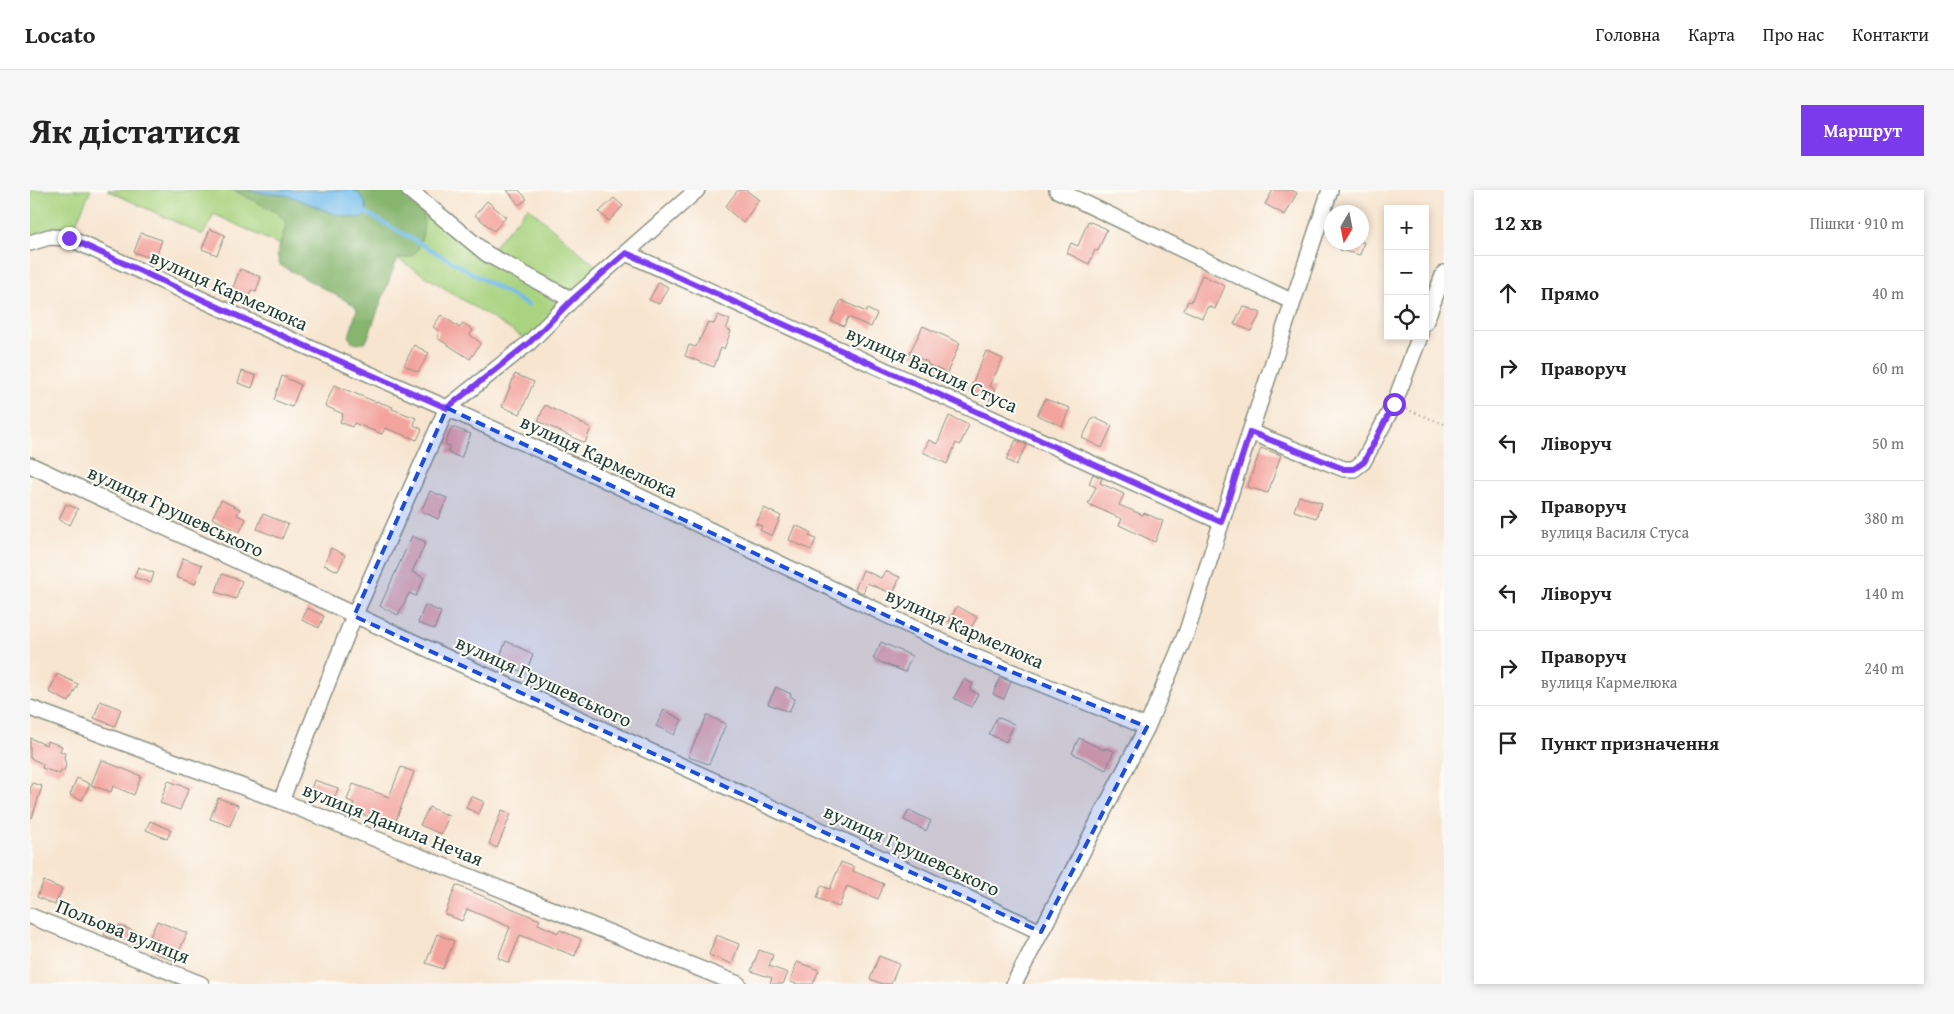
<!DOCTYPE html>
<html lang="uk">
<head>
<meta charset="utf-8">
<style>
	body { margin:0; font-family:"Gentium Book Plus",serif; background:#f6f6f6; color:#222 }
	.controls { position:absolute; right:15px; top:15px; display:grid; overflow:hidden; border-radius:0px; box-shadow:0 2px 8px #0003 }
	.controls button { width:45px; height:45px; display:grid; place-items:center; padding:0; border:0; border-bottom:1px solid #e0e0e0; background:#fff; color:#222; font:25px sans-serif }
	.compass { position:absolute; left:1294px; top:15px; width:45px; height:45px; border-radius:50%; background:#fff; box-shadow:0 2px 8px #0003; rotate:190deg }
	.stop { position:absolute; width:15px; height:15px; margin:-11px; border:4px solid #7c3aed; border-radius:50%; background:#fff }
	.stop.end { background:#7c3aed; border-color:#fff; box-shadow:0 1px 5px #0008 }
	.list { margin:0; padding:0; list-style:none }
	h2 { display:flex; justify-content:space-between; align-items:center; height:65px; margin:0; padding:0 20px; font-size:21px }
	h2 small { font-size:16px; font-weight:400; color:#767676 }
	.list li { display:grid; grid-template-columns:32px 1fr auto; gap:15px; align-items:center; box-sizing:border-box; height:75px; padding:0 20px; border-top:1px solid #e0e0e0 }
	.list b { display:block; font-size:19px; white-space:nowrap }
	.list p { margin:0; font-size:16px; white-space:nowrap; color:#767676 }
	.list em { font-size:16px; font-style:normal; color:#767676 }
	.icon { flex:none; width:28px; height:28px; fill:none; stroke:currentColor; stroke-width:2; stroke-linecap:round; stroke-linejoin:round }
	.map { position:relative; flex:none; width:1414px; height:794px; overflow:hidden; border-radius:0px }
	header { display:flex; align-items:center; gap:30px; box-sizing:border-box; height:70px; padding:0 25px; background:#fff; border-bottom:1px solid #e0e0e0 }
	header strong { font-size:24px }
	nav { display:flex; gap:28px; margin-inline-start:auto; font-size:18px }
	.intro { display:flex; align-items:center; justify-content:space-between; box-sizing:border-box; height:120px; padding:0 30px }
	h1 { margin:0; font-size:35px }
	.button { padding:12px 22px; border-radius:0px; background:#7c3aed; color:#fff; font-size:18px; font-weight:700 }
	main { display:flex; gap:30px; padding:0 30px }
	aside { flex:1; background:#fff; border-radius:0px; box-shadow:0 2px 8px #0003 }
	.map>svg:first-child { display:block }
</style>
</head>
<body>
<header>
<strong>Locato</strong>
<nav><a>Головна</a><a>Карта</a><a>Про нас</a><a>Контакти</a></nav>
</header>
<div class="intro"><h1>Як дістатися</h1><a class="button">Маршрут</a></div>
<main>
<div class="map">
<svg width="1414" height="794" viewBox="0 0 1414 794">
	<rect width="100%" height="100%" fill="#fdfcf7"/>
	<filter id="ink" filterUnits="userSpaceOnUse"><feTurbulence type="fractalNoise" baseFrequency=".02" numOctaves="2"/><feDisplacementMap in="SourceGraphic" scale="10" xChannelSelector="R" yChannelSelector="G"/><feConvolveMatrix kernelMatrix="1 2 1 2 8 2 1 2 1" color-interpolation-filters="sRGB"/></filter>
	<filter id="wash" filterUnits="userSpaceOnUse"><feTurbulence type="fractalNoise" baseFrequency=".0096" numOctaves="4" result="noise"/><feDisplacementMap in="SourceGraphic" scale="20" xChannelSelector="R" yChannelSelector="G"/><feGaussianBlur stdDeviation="1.12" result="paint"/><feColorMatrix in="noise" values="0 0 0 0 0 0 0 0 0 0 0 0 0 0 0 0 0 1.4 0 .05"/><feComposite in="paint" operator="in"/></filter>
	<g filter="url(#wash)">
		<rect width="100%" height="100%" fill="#f7e5d0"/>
		<path fill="#a9d37f" stroke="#64885a" d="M 0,0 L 61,0 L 39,48 L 0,53 Z
			M 77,0 L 379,0 L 457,64 L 498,17 L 574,83 L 500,152 L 368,69 L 351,103 L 184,24 L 173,45 Z"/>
		<path fill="#86b56e" stroke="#527951" d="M 203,0 L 379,0 C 384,7 391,15 393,24 C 396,33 391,60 383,65 C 379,68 372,68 367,69 L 337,150 C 331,155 323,156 319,147 L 327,119 L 324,115 L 250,75 L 247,65 L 256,35 L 255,31 L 248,23 Z"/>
		<path fill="#73bcec" stroke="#497c90" d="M 219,0 L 323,0 C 333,5 337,13 337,24 L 333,27 C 308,31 278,10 254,5 C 242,3 230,4 219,0 Z"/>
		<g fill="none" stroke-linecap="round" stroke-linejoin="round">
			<path stroke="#73bcec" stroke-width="4" d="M 335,22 L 498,115"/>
		</g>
		<g id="blocks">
			<path fill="#f3a39d" d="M 477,0 L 489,0 L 497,9 L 489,15 Z
				M 708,0 L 716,0 L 729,10 L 713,33 L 695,17 Z
				M 1243,0 L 1262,0 L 1267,3 L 1255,25 L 1235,14 Z
				M 584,8 L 593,16 L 579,31 L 569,22 Z
				M 457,11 L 476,27 L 464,41 L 445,25 Z
				M 1058,31 L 1077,39 L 1068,61 L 1065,60 L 1059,74 L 1037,63 L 1041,53 L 1048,56 Z
				M 180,39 L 195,45 L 187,65 L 172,59 Z
				M 111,43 L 132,50 L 125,70 L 104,62 Z
				M 1312,52 L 1334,52 L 1330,65 L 1310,60 Z
				M 210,79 L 231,87 L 226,102 L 221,100 L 219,106 L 202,100 Z
				M 1172,85 L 1195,96 L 1185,119 L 1178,116 L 1172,128 L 1154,120 L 1158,111 L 1161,112 Z
				M 629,92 L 638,97 L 629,114 L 619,110 Z
				M 811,110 L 836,122 L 837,119 L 847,124 L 841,137 L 818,127 L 814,136 L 801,131 Z
				M 1213,116 L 1231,123 L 1221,141 L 1204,134 Z
				M 411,125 L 430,138 L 433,133 L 443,140 L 440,145 L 451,153 L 440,169 L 407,148 L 409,141 L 403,137 Z
				M 688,125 L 700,130 L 696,139 L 701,141 L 694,159 L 691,158 L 684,177 L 655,166 L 659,155 L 666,157 L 678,132 L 684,134 Z
				M 893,136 L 930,153 L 917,183 L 897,174 L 898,172 L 879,164 Z
				M 384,155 L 399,163 L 388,182 L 374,175 Z
				M 956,161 L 973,169 L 959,196 L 965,199 L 959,211 L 939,201 Z
				M 212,181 L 226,186 L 222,198 L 208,193 Z
				M 485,184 L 504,192 L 490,224 L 472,217 Z
				M 252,186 L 271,195 L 262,217 L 244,210 Z
				M 304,195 L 346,212 L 346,211 L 363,217 L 362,219 L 386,228 L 384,235 L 392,239 L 387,250 L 355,238 L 352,244 L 324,233 L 322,237 L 310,232 L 313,224 L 295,216 Z
				M 1015,209 L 1040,218 L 1032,236 L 1007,225 Z
				M 515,215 L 561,238 L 555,253 L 508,231 Z
				M 919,226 L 939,235 L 930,255 L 926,253 L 917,274 L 893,262 L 899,250 L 907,254 Z
				M 1063,227 L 1082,236 L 1072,258 L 1052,248 Z
				M 422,237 L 441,244 L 431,268 L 417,262 L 420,256 L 415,254 Z
				M 986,250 L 997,255 L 986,275 L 976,270 Z
				M 1231,258 L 1251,265 L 1238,303 L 1217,297 Z
				M 1063,284 L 1072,288 L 1070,293 L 1094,304 L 1089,315 L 1113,325 L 1114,323 L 1133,331 L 1125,352 L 1089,335 L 1092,329 L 1058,314 L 1066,297 L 1059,294 Z
				M 400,301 L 417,308 L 408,329 L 391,321 Z
				M 1269,306 L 1292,313 L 1286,328 L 1264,321 Z
				M 191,310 L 210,319 L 207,325 L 216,329 L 210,342 L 182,328 Z
				M 36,314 L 48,319 L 40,335 L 29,330 Z
				M 734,318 L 751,326 L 742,346 L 730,340 L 732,336 L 726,334 Z
				M 233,324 L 258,334 L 252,349 L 227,339 Z
				M 765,335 L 781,342 L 779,346 L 786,349 L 781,360 L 759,350 Z
				M 382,346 L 396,352 L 382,382 L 394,388 L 386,406 L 379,403 L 368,425 L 350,416 Z
				M 301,358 L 315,365 L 308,381 L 294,375 Z
				M 153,368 L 172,375 L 165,394 L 146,387 Z
				M 108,377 L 124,383 L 121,393 L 104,387 Z
				M 833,380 L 851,388 L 855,381 L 870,387 L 863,404 L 837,393 L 833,403 L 825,399 Z
				M 192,384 L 212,391 L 206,409 L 186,402 Z
				M 395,415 L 411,422 L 404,439 L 388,433 Z
				M 927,416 L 947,427 L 939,442 L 919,432 Z
				M 277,418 L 294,426 L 289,438 L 272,430 Z
				M 476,451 L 503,464 L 496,483 L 468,472 Z
				M 851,452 L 882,466 L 875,482 L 843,469 Z
				M 27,484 L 48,494 L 39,512 L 19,502 Z
				M 970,487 L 981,492 L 974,509 L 963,504 Z
				M 934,489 L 943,494 L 940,500 L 948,504 L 941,517 L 924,508 Z
				M 746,497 L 761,504 L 760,506 L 765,509 L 759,522 L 738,514 Z
				M 70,511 L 91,519 L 85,536 L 64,528 Z
				M 634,520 L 652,530 L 644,545 L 626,536 Z
				M 677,525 L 696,534 L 679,574 L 658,567 Z
				M 967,527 L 984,534 L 976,552 L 959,544 Z
				M 0,548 L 16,555 L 17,551 L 32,556 L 30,561 L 35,563 L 34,568 L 36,575 L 34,581 L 31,580 L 30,584 L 12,578 L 13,574 L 0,568 Z
				M 1049,548 L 1074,560 L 1075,558 L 1084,561 L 1076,580 L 1042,563 Z
				M 71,570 L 111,586 L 104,605 L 83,596 L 81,602 L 61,595 Z
				M 371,577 L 384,582 L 364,636 L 321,620 L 324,613 L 317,610 L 323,594 L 359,607 Z
				M 47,588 L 60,594 L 52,610 L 40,605 Z
				M 284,590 L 308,598 L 304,609 L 281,600 Z
				M 138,591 L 159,598 L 150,620 L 130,613 Z
				M 2,593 L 12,596 L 2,628 L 0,627 L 0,599 Z
				M 441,606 L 454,612 L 449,624 L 436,618 Z
				M 188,608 L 208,615 L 200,636 L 180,629 Z
				M 399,617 L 419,626 L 411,644 L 390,635 Z
				M 472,620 L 481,624 L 467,658 L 459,654 Z
				M 879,620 L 901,631 L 896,641 L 874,630 Z
				M 120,631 L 141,640 L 137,649 L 116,640 Z
				M 811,672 L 824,677 L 823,681 L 854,694 L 848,709 L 817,696 L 809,717 L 787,708 L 791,696 L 800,699 Z
				M 14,691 L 32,699 L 25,715 L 7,707 Z
				M 426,695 L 510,730 L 508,734 L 528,743 L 530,740 L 551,749 L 545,766 L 490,745 L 479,773 L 468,768 L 480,737 L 437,719 L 432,731 L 415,724 Z
				M 127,731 L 157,743 L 145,771 L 123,762 L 128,750 L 120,747 Z
				M 79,734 L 88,738 L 89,735 L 109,743 L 105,754 L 85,746 L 84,749 L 74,745 Z
				M 407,744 L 424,751 L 413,779 L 396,773 Z
				M 686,745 L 709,754 L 702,774 L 679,765 Z
				M 729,760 L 743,765 L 739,776 L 758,783 L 753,794 L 740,794 L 742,788 L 721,781 Z
				M 849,766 L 869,774 L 861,794 L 853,794 L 840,789 Z
				M 767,772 L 789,780 L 783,794 L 767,794 L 760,792 Z"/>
		</g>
	</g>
	<g filter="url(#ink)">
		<use href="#blocks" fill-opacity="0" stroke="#8b9182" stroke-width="1"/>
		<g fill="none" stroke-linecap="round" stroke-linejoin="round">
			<g stroke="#8b9182" stroke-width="18">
				<path id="minor" d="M 379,0 L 457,64 L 542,110
					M 1027,0 L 1263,112
					M 0,53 L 19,47 L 39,48 L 223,133 L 417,218 L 567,286 L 938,464 L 1117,537
					M 596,63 L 1191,332
					M 1395,133 L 1414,83
					M 1220,242 L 1314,279 L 1324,279 L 1333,272 L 1364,214 L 1390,146
					M 0,275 L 1011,742
					M 0,518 L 251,611 L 708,794
					M 251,611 L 324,426 L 417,218 L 500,152 L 542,110 L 667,0
					M 0,726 L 171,794
					M 984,794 L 1117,537 L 1157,441 L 1220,242 L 1300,0"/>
			</g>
			<path stroke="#8b9182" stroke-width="2" stroke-dasharray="1 4" stroke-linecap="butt" d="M 1376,219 L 1414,234"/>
			<use href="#minor" stroke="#fff" stroke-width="15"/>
		</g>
	</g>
	<g fill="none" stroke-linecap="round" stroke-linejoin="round" filter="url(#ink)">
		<path stroke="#7c3aed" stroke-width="6" d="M 39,48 L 223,133 L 417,218 L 500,152 L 542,110 L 596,63 L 1191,332 L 1220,242 L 1314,279 L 1324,279 L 1334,272 L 1364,214"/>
	</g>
	<path fill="#1d4ed8" fill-opacity="0.2" stroke="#1d4ed8" stroke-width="4" stroke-dasharray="10 6" stroke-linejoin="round" d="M 417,218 L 938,464 L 1117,537 L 1011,742 L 324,426 Z"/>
	<g text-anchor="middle" stroke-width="4" stroke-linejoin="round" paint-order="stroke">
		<g font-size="20" fill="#1f3d34" stroke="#fdfcf7">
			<text transform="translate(199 100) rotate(24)" y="7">вулиця Кармелюка</text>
			<text transform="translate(902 179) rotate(24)" y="7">вулиця Василя Стуса</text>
			<text transform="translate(569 266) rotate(25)" y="7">вулиця Кармелюка</text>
			<text transform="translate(146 321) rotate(25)" y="7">вулиця Грушевського</text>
			<text transform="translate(935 438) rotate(24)" y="7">вулиця Кармелюка</text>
			<text transform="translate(514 491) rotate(25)" y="7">вулиця Грушевського</text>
			<text transform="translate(363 634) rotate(22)" y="7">вулиця Данила Нечая</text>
			<text transform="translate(882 660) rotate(25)" y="7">вулиця Грушевського</text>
			<text transform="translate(93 741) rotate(22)" y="7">Польова вулиця</text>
		</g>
	</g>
</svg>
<div class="controls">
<button>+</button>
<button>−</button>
<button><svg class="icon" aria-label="locate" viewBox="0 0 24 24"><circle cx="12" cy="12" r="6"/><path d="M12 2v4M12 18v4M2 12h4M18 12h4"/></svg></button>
</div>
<svg class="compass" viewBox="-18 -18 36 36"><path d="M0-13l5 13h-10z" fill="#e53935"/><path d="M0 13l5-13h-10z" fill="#767676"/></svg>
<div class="stop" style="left:1364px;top:214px"></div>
<div class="stop end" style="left:39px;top:48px"></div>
</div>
<aside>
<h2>12 хв<small>Пішки · 910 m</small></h2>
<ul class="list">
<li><svg class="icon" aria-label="ahead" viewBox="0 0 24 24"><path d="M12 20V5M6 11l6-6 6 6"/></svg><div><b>Прямо</b></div><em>40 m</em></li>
<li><svg class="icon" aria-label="right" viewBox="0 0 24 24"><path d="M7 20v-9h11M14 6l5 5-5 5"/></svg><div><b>Праворуч</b></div><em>60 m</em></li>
<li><svg class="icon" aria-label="left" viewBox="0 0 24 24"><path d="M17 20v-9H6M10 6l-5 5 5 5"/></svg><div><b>Ліворуч</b></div><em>50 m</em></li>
<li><svg class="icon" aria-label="right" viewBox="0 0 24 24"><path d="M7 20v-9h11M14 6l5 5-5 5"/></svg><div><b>Праворуч</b><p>вулиця Василя Стуса</p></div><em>380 m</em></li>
<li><svg class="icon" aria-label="left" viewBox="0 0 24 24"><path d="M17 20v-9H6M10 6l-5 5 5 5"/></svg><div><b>Ліворуч</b></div><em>140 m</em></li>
<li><svg class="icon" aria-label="right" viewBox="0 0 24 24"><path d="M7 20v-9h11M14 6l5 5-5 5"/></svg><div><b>Праворуч</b><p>вулиця Кармелюка</p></div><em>240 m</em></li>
<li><svg class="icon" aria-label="arrive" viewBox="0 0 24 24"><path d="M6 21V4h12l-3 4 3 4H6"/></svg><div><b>Пункт призначення</b></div></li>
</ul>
</aside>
</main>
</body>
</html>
